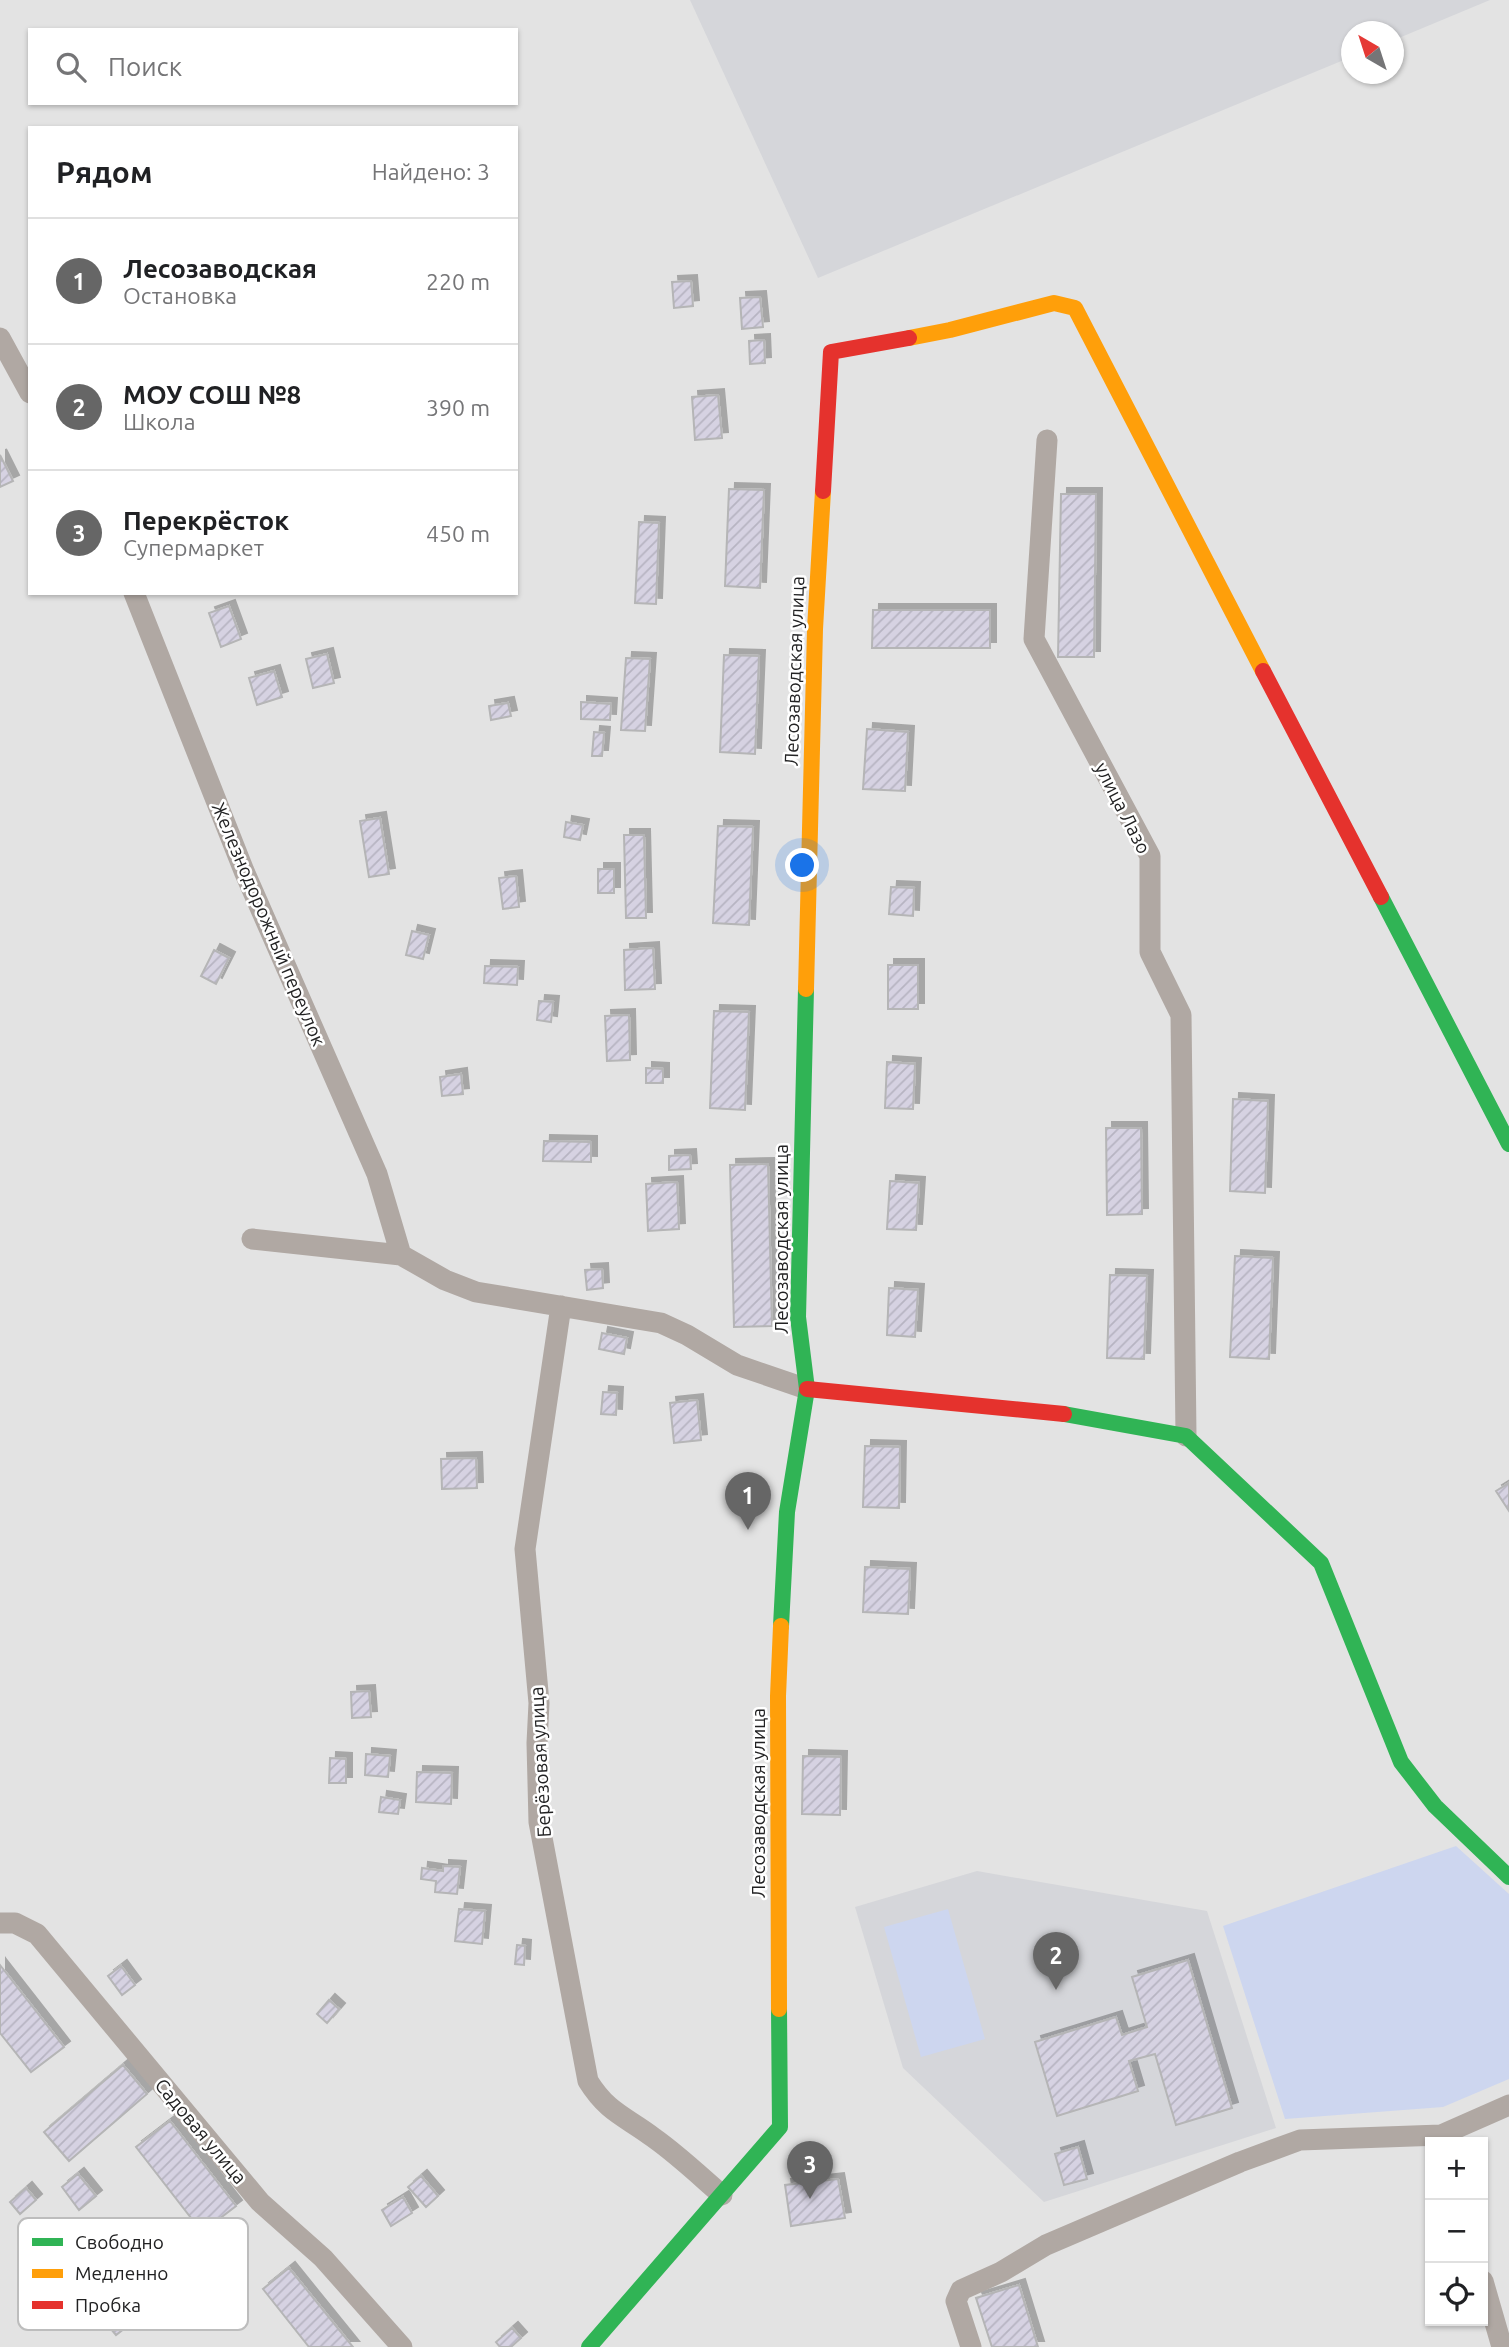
<!DOCTYPE html>
<html lang="ru">
<head>
<meta charset="utf-8">
<style>
	body { margin:0; font-family:Ubuntu,sans-serif; background:#f2f2f2; color:#202124 }
	.controls { position:absolute; right:21px; bottom:21px; display:grid; overflow:hidden; border-radius:0px; box-shadow:0 2px 5px #0004 }
	.controls button { width:63px; height:63px; display:grid; place-items:center; padding:0; border:0; border-bottom:2px solid #e0e0e0; background:#fff; color:#202124; font:35px sans-serif }
	.compass { position:absolute; left:1341px; top:21px; width:63px; height:63px; border-radius:50%; background:#fff; box-shadow:0 2px 5px #0004; rotate:321deg }
	.you { position:absolute; left:803px; top:866px; width:24px; height:24px; margin:-18px; border:5px solid #fff; border-radius:50%; background:#1a73e8; box-shadow:0 0 0 10px #1a73e833 }
	.badge { display:grid; place-items:center; width:46px; height:46px; border-radius:50%; background:#666; color:#fff; font-size:23px; font-weight:700 }
	.pin { position:absolute; translate:-50% -58px; filter:drop-shadow(0 2px 4px #0008) }
	.pin::after { content:''; position:absolute; top:37px; width:24px; height:21px; background:inherit; clip-path:polygon(0 0,100% 0,50% 100%) }
	.list { margin:0; padding:0; list-style:none }
	h2 { display:flex; justify-content:space-between; align-items:center; height:91px; margin:0; padding:0 28px; font-size:30px }
	h2 small { font-size:23px; font-weight:400; color:#757577 }
	.list li { display:grid; grid-template-columns:46px 1fr auto; gap:21px; align-items:center; box-sizing:border-box; height:126px; padding:0 28px; border-top:2px solid #e0e0e0 }
	.list b { display:block; font-size:26px; white-space:nowrap }
	.list p { margin:0; font-size:23px; white-space:nowrap; color:#757577 }
	.list em { font-size:23px; font-style:normal; color:#757577 }
	.icon { flex:none; width:38px; height:38px; fill:none; stroke:currentColor; stroke-width:2; stroke-linecap:round; stroke-linejoin:round }
	.map { position:relative; flex:none; width:1509px; height:2347px; overflow:hidden }
	.search { position:absolute; background:#fff; box-shadow:0 2px 5px #0004; left:28px; top:28px; width:490px; height:77px; display:flex; align-items:center; gap:18px; box-sizing:border-box; padding:0 24px; border-radius:0px; color:#757577; font-size:26px }
	.panel { position:absolute; background:#fff; box-shadow:0 2px 5px #0004; left:28px; top:126px; width:490px; height:469px; border-radius:0px }
	.map>svg:first-child { display:block }
</style>
</head>
<body>
<div class="map">
<svg width="1509" height="2347" viewBox="0 0 1509 2347">
	<defs>
		<pattern id="building-hatch" width="6" height="6" patternUnits="userSpaceOnUse" patternTransform="scale(1.75)"><rect width="6" height="6" fill="#d6d2e2"/><path d="M-1 1l2-2M0 6l6-6M5 7l2-2" fill="none" stroke="#b7b4c2"/></pattern>
		<filter id="shadow"><feDropShadow dx="6" dy="-6" stdDeviation="0" flood-color="#0004"/></filter>
	</defs>
	<rect width="100%" height="100%" fill="#e3e3e3"/>
	<path fill="#d5d6da" d="M 690,0 L 1490,0 L 1394,40 L 1394,32 L 1352,32 L 1351,57 L 818,278 Z
		M 977,1871 L 1207,1911 L 1276,2128 L 1044,2202 L 903,2068 L 855,1907 Z"/>
	<path fill="#cdd6ef" d="M 1456,1846 L 1509,1894 L 1509,2079 L 1443,2107 L 1285,2119 L 1223,1926 Z
		M 948,1909 L 985,2039 L 921,2057 L 884,1927 Z"/>
	<path fill="url(#building-hatch)" stroke="#b5b5b6" stroke-width="2" filter="url(#shadow)" d="M 691,281 L 693,306 L 674,308 L 672,282 Z
		M 760,297 L 763,327 L 742,329 L 740,298 Z
		M 764,340 L 765,363 L 750,364 L 749,341 Z
		M 718,395 L 722,438 L 695,440 L 692,397 Z
		M 0,455 L 13,481 L 0,487 Z
		M 729,489 L 764,490 L 760,588 L 725,586 Z
		M 1061,494 L 1096,494 L 1094,657 L 1058,657 Z
		M 639,522 L 659,523 L 656,604 L 635,603 Z
		M 229,606 L 241,639 L 221,647 L 209,613 Z
		M 873,610 L 990,610 L 990,648 L 872,648 Z
		M 327,654 L 334,683 L 313,688 L 306,659 Z
		M 724,655 L 759,656 L 755,754 L 720,752 Z
		M 626,658 L 650,659 L 645,731 L 621,730 Z
		M 274,671 L 282,697 L 257,705 L 249,678 Z
		M 581,702 L 611,704 L 610,720 L 581,719 Z
		M 508,703 L 511,716 L 491,720 L 489,706 Z
		M 867,729 L 908,732 L 905,791 L 863,789 Z
		M 594,732 L 604,733 L 602,756 L 592,756 Z
		M 380,818 L 389,874 L 369,877 L 360,821 Z
		M 566,822 L 583,825 L 580,840 L 564,837 Z
		M 718,826 L 753,827 L 749,925 L 713,923 Z
		M 624,835 L 644,835 L 646,918 L 626,918 Z
		M 598,869 L 614,869 L 614,893 L 598,893 Z
		M 516,876 L 519,907 L 503,909 L 499,878 Z
		M 891,887 L 914,888 L 913,916 L 889,914 Z
		M 412,931 L 429,935 L 423,959 L 406,955 Z
		M 653,948 L 655,989 L 625,990 L 624,950 Z
		M 214,950 L 229,958 L 216,984 L 201,976 Z
		M 888,965 L 918,965 L 918,1009 L 888,1009 Z
		M 485,966 L 518,967 L 517,985 L 484,983 Z
		M 539,1001 L 553,1002 L 551,1022 L 537,1020 Z
		M 714,1011 L 749,1012 L 745,1110 L 710,1108 Z
		M 629,1015 L 630,1060 L 607,1061 L 605,1016 Z
		M 887,1062 L 915,1064 L 913,1109 L 885,1108 Z
		M 646,1068 L 663,1069 L 663,1083 L 646,1083 Z
		M 461,1074 L 463,1094 L 442,1096 L 440,1077 Z
		M 1233,1099 L 1268,1101 L 1265,1193 L 1230,1191 Z
		M 1106,1128 L 1141,1128 L 1142,1214 L 1107,1215 Z
		M 544,1141 L 591,1142 L 591,1162 L 543,1161 Z
		M 690,1155 L 691,1169 L 669,1170 L 669,1156 Z
		M 768,1164 L 772,1326 L 734,1327 L 730,1165 Z
		M 890,1181 L 919,1183 L 916,1230 L 887,1229 Z
		M 677,1182 L 679,1229 L 648,1231 L 646,1184 Z
		M 1235,1256 L 1273,1258 L 1269,1359 L 1230,1357 Z
		M 602,1269 L 603,1288 L 587,1290 L 585,1270 Z
		M 1110,1275 L 1147,1276 L 1144,1359 L 1107,1358 Z
		M 889,1288 L 918,1290 L 915,1337 L 887,1335 Z
		M 602,1333 L 627,1338 L 624,1354 L 599,1349 Z
		M 603,1392 L 617,1393 L 616,1415 L 601,1414 Z
		M 697,1400 L 701,1440 L 674,1443 L 670,1403 Z
		M 865,1446 L 900,1447 L 899,1508 L 863,1507 Z
		M 476,1458 L 477,1488 L 442,1489 L 441,1459 Z
		M 1509,1483 L 1509,1511 L 1496,1491 Z
		M 865,1567 L 910,1569 L 908,1614 L 863,1612 Z
		M 369,1691 L 371,1717 L 352,1718 L 351,1692 Z
		M 366,1754 L 390,1756 L 388,1777 L 365,1775 Z
		M 803,1756 L 841,1757 L 840,1815 L 802,1814 Z
		M 330,1758 L 346,1759 L 346,1783 L 329,1783 Z
		M 417,1772 L 452,1773 L 451,1804 L 416,1802 Z
		M 381,1797 L 400,1800 L 398,1814 L 379,1812 Z
		M 443,1866 L 460,1867 L 457,1894 L 435,1892 L 436,1881 L 421,1879 L 422,1868 L 443,1871 Z
		M 459,1909 L 485,1911 L 482,1944 L 455,1941 Z
		M 517,1945 L 525,1946 L 524,1965 L 515,1964 Z
		M 1188,1960 L 1232,2108 L 1176,2125 L 1155,2054 L 1129,2061 L 1138,2091 L 1057,2116 L 1035,2042 L 1116,2017 L 1122,2035 L 1147,2027 L 1132,1977 Z
		M 0,1965 L 64,2047 L 31,2072 L 0,2033 Z
		M 121,1966 L 135,1985 L 122,1995 L 108,1976 Z
		M 329,2000 L 339,2009 L 327,2023 L 317,2014 Z
		M 123,2065 L 147,2094 L 69,2161 L 44,2132 Z
		M 170,2121 L 236,2206 L 202,2232 L 136,2147 Z
		M 1078,2147 L 1087,2179 L 1064,2185 L 1055,2154 Z
		M 78,2174 L 96,2196 L 79,2210 L 62,2187 Z
		M 421,2176 L 438,2196 L 426,2207 L 408,2187 Z
		M 838,2179 L 845,2218 L 791,2226 L 785,2185 Z
		M 26,2188 L 36,2200 L 20,2214 L 10,2202 Z
		M 403,2197 L 412,2213 L 391,2226 L 382,2210 Z
		M 179,2254 L 194,2274 L 116,2335 L 100,2316 Z
		M 289,2268 L 353,2347 L 309,2347 L 263,2289 Z
		M 1019,2285 L 1038,2347 L 992,2347 L 976,2298 Z
		M 512,2328 L 521,2338 L 511,2347 L 500,2347 L 496,2342 Z"/>
	<g fill="none" stroke-linecap="round" stroke-linejoin="round">
		<path stroke="#b0a8a3" stroke-width="21" d="M 0,338 L 30,393
			M 1047,440 L 1034,639 L 1150,856 L 1150,952 L 1181,1015 L 1186,1436
			M 134,593 L 244,871 L 377,1174 L 401,1255
			M 252,1239 L 401,1255 L 445,1280 L 476,1292 L 661,1323 L 687,1335 L 737,1365 L 807,1389
			M 561,1306 L 525,1549 L 539,1703 L 537,1743 L 539,1822 L 588,2081 C 608,2113 625,2116 654,2138 C 678,2155 700,2176 722,2195
			M 0,1923 L 15,1923 L 37,1934 L 260,2202 L 323,2258 L 402,2347
			M 1483,2281 L 1502,2347
			M 971,2347 L 956,2301 L 961,2290 L 1001,2272 L 1046,2245 L 1240,2162 L 1300,2140 L 1441,2135 L 1509,2105"/>
		<path stroke="#30b455" stroke-width="16" d="M 1381,897 L 1509,1144
			M 1064,1414 L 1186,1436 L 1321,1563 L 1401,1762 L 1435,1806 L 1509,1877
			M 781,1626 L 787,1512 L 807,1389 L 798,1317 L 806,989
			M 589,2347 L 780,2127 L 779,2009"/>
		<path stroke="#ff9f0a" stroke-width="16" d="M 909,338 L 950,330 L 1054,303 L 1075,308 L 1263,671
			M 806,989 L 815,629 L 823,491
			M 779,2009 L 778,1696 L 781,1626"/>
		<path stroke="#e5322d" stroke-width="16" d="M 823,491 L 831,352 L 909,338
			M 1263,671 L 1381,897
			M 807,1389 L 1064,1414"/>
	</g>
	<g text-anchor="middle" stroke-width="5" stroke-linejoin="round" paint-order="stroke">
		<g font-size="19" fill="#222223" stroke="#fff">
			<text transform="translate(794 671) rotate(-88)" y="7">Лесозаводская улица</text>
			<text transform="translate(1123 808) rotate(63)" y="7">улица Лазо</text>
			<text transform="translate(269 924) rotate(67)" y="7">Железнодорожный переулок</text>
			<text transform="translate(781 1239) rotate(-90)" y="7">Лесозаводская улица</text>
			<text transform="translate(540 1762) rotate(-93)" y="7">Берёзовая улица</text>
			<text transform="translate(758 1803) rotate(-90)" y="7">Лесозаводская улица</text>
			<text transform="translate(201 2131) rotate(50)" y="7">Садовая улица</text>
		</g>
	</g>
	<rect x="18" y="2218" width="230" height="112" rx="10" fill="#fff" stroke="#bdbdbd" stroke-width="2"/>
	<rect x="32" y="2238" width="31" height="8" fill="#30b455"/>
	<rect x="32" y="2269" width="31" height="9" fill="#ff9f0a"/>
	<rect x="32" y="2301" width="31" height="8" fill="#e5322d"/>
	<g font-size="19" fill="#222223">
		<text x="75" y="2249">Свободно</text>
		<text x="75" y="2280">Медленно</text>
		<text x="75" y="2312">Пробка</text>
	</g>
</svg>
<div class="controls">
<button>+</button>
<button>−</button>
<button><svg class="icon" aria-label="locate" viewBox="0 0 24 24"><circle cx="12" cy="12" r="6"/><path d="M12 2v4M12 18v4M2 12h4M18 12h4"/></svg></button>
</div>
<svg class="compass" viewBox="-18 -18 36 36"><path d="M0-13l5 13h-10z" fill="#e53935"/><path d="M0 13l5-13h-10z" fill="#757577"/></svg>
<div class="you"></div>
<div class="pin badge" style="left:748px;top:1530px">1</div>
<div class="pin badge" style="left:1056px;top:1990px">2</div>
<div class="pin badge" style="left:810px;top:2199px">3</div>
<div class="search"><svg class="icon" aria-label="search" viewBox="0 0 24 24"><circle cx="10" cy="10" r="6"/><path d="M15 15l6 6"/></svg>Поиск</div>
<section class="panel">
<h2>Рядом<small>Найдено: 3</small></h2>
<ul class="list">
<li><span class="badge">1</span><div><b>Лесозаводская</b><p>Остановка</p></div><em>220 m</em></li>
<li><span class="badge">2</span><div><b>МОУ СОШ №8</b><p>Школа</p></div><em>390 m</em></li>
<li><span class="badge">3</span><div><b>Перекрёсток</b><p>Супермаркет</p></div><em>450 m</em></li>
</ul>
</section>
</div>
</body>
</html>
